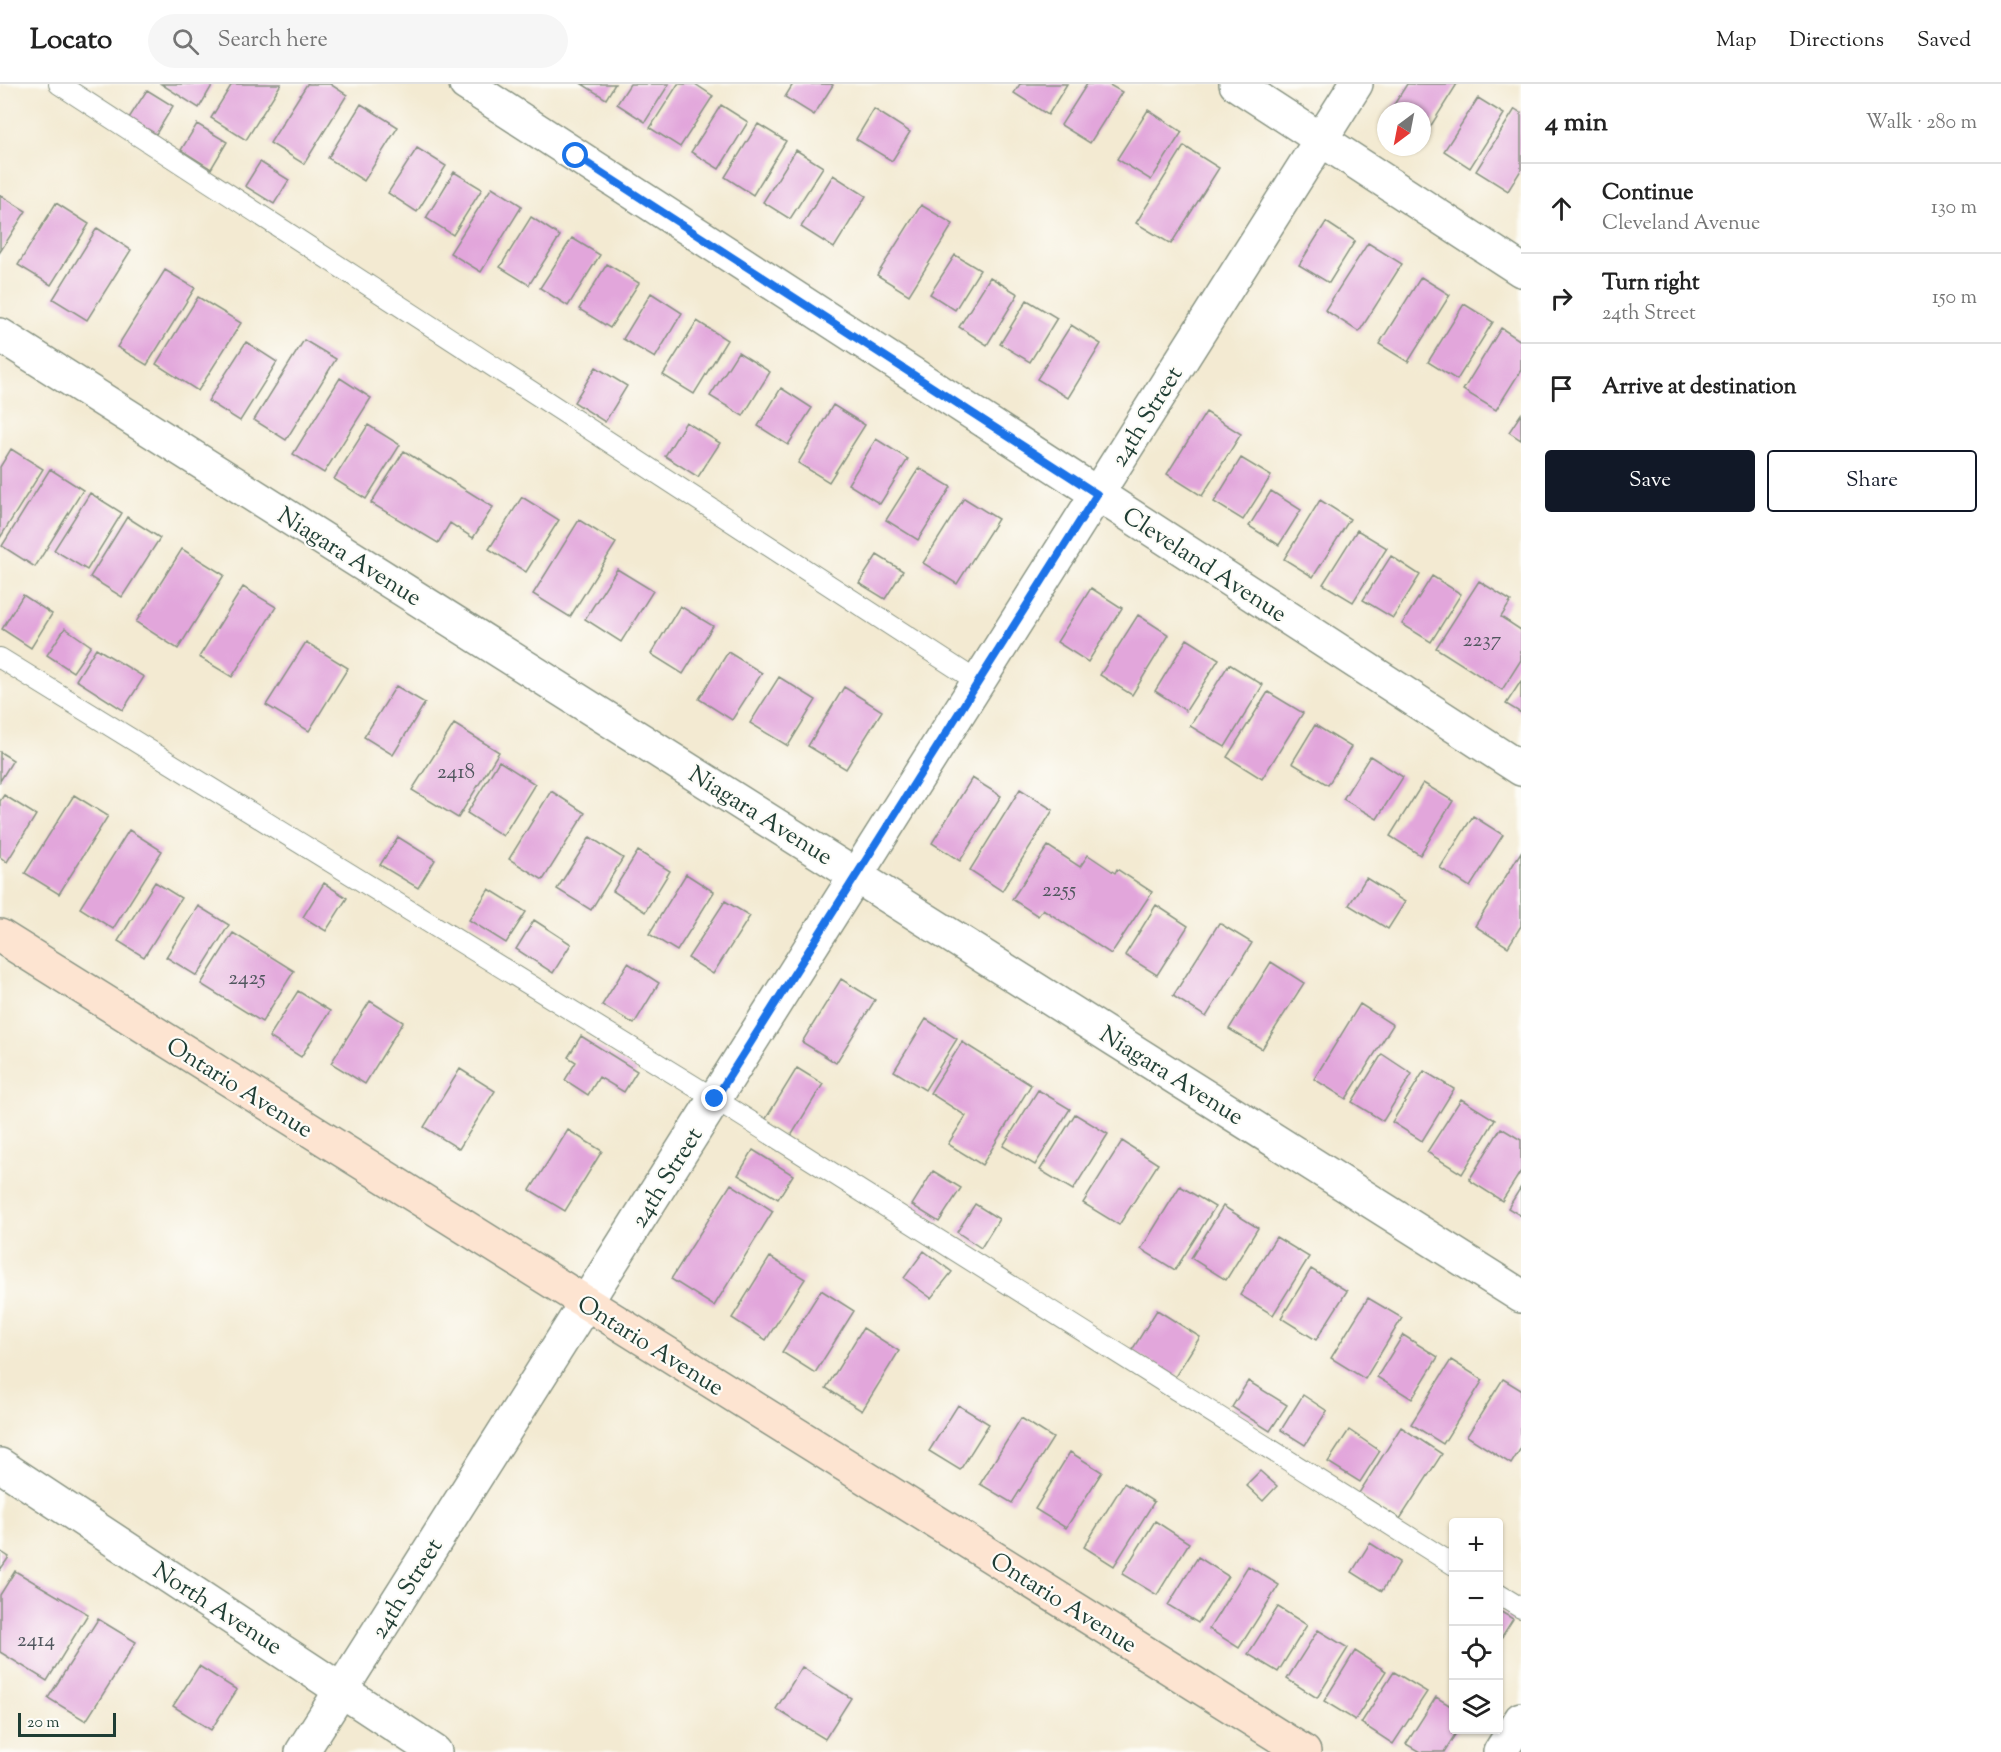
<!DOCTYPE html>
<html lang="en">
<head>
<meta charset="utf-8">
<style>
	body { margin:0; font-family:"Sorts Mill Goudy",serif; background:#f6f6f6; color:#222 }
	.controls { position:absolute; right:18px; bottom:18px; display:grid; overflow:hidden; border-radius:6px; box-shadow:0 2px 4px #0004 }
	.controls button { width:54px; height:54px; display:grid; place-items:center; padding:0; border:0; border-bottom:2px solid #e0e0e0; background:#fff; color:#222; font:30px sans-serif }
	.compass { position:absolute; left:1377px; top:18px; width:54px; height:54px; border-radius:50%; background:#fff; box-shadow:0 2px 4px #0004; rotate:212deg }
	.scale { position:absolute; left:18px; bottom:15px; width:98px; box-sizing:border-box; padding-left:6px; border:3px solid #1f3d34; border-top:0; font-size:16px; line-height:21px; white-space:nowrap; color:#1f3d34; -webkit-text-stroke:4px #fdfcf7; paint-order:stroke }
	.stop { position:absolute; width:18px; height:18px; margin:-14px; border:4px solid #1a73e8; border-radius:50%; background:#fff }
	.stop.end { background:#1a73e8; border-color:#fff; box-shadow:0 2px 6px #0008 }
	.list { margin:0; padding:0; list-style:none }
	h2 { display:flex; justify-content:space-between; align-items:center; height:78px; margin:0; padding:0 24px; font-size:26px }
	h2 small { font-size:20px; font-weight:400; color:#767676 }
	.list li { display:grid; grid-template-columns:39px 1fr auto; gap:18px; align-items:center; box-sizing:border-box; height:90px; padding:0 24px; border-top:2px solid #e0e0e0 }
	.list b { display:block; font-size:22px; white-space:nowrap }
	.list p { margin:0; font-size:20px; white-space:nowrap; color:#767676 }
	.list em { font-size:20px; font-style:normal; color:#767676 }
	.actions { display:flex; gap:12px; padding:18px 24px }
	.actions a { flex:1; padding:14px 0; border:2px solid #111827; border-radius:6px; text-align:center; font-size:21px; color:#111827 }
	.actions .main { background:#111827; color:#fff }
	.icon { flex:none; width:33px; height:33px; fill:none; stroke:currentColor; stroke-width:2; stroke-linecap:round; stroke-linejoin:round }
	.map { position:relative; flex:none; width:1521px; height:1668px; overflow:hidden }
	header { display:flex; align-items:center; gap:36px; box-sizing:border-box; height:84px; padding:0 30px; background:#fff; border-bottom:2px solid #e0e0e0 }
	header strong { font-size:28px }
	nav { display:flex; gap:33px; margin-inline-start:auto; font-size:21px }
	.search { width:420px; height:54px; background:#f6f6f6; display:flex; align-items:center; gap:15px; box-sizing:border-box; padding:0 21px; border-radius:33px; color:#767676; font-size:22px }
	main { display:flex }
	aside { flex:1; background:#fff }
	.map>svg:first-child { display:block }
</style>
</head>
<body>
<header>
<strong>Locato</strong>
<div class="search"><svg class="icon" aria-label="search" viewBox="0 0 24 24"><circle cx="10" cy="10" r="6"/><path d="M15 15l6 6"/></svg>Search here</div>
<nav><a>Map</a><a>Directions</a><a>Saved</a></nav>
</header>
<main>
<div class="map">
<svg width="1521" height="1668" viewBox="0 0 1521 1668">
	<rect width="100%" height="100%" fill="#fdfcf7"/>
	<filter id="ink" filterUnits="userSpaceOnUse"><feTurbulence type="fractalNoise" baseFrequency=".0167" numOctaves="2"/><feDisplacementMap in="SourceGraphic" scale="12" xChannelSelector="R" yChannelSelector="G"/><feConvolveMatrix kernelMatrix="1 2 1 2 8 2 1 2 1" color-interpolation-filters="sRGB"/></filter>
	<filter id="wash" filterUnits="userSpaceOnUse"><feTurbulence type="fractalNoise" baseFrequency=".008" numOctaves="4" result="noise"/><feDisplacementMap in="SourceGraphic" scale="24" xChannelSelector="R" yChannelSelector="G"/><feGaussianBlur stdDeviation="1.35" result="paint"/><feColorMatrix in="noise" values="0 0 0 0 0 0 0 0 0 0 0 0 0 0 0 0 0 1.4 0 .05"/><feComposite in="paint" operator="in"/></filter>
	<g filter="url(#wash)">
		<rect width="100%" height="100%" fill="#f3ead2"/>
		<g id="blocks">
			<path fill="#e2a6db" d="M 161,0 L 213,0 L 199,24 Z
				M 232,0 L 281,0 L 246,56 L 211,34 Z
				M 307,0 L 330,0 L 347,11 L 304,80 L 270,59 Z
				M 582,0 L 615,0 L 606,15 Z
				M 630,0 L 669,0 L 645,38 L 617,20 Z
				M 678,0 L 695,0 L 713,12 L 680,63 L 650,44 Z
				M 793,0 L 831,0 L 833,1 L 814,31 L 785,13 Z
				M 1020,0 L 1067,0 L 1048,31 L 1014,9 Z
				M 1087,0 L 1108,0 L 1122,8 L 1090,59 L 1061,41 Z
				M 1407,0 L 1457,0 L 1422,56 L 1422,27 L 1390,27 Z
				M 147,6 L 173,22 L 156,50 L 129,34 Z
				M 1478,14 L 1504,30 L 1470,84 L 1444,67 Z
				M 361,20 L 398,43 L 364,97 L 328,74 Z
				M 721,21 L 748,38 L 719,85 L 691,68 Z
				M 874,25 L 910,48 L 892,77 L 856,55 Z
				M 1515,25 L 1521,29 L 1521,86 L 1508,107 L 1476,87 Z
				M 1148,26 L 1182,48 L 1151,96 L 1117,75 Z
				M 197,40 L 227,58 L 211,85 L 181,66 Z
				M 758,40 L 786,57 L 753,111 L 725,93 Z
				M 1184,62 L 1219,84 L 1171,160 L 1136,139 Z
				M 417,64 L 446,82 L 417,128 L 388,109 Z
				M 796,66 L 823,83 L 790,135 L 763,118 Z
				M 260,78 L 289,96 L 274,120 L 245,102 Z
				M 454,88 L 482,105 L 453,151 L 426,134 Z
				M 833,91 L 866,112 L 834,164 L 801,143 Z
				M 492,103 L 522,122 L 481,188 L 450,169 Z
				M 0,111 L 26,127 L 0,168 Z
				M 56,119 L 89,140 L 51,201 L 18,181 Z
				M 921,121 L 953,140 L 909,211 L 877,191 Z
				M 531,133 L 560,152 L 529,201 L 500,183 Z
				M 1326,138 L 1355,157 L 1329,199 L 1299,181 Z
				M 97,144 L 131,166 L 87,236 L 53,215 Z
				M 572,154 L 600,171 L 568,222 L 540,204 Z
				M 1368,159 L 1402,180 L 1359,248 L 1325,226 Z
				M 955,171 L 980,186 L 955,226 L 930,210 Z
				M 607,180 L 639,199 L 610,244 L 579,225 Z
				M 165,186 L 195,204 L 147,281 L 117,263 Z
				M 990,193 L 1018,210 L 987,261 L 959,243 Z
				M 1421,193 L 1450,211 L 1408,278 L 1379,260 Z
				M 651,209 L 682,229 L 655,274 L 623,255 Z
				M 198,213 L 241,239 L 198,307 L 156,280 Z
				M 1027,216 L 1057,234 L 1030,278 L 1000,260 Z
				M 1464,220 L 1493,238 L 1457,296 L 1428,278 Z
				M 697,237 L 727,256 L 694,310 L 663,291 Z
				M 1071,241 L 1101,260 L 1068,314 L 1037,295 Z
				M 1501,244 L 1521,257 L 1521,286 L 1496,326 L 1463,306 Z
				M 304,256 L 336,275 L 286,356 L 254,336 Z
				M 246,258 L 277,278 L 240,337 L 208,317 Z
				M 738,268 L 770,288 L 743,332 L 710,312 Z
				M 596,283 L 627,302 L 605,338 L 574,318 Z
				M 340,294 L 371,314 L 324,389 L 293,370 Z
				M 781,304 L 812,324 L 788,361 L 758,342 Z
				M 833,321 L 865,341 L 829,398 L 798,379 Z
				M 1206,328 L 1241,350 L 1202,412 L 1167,390 Z
				M 1521,330 L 1521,356 L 1509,348 Z
				M 686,338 L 720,359 L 698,393 L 665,372 Z
				M 368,341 L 400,361 L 366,415 L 334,395 Z
				M 876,355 L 908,375 L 880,420 L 848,400 Z
				M 11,365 L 43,385 L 0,454 L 0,383 Z
				M 404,367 L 493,423 L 473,454 L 450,439 L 438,459 L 371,419 Z
				M 1241,374 L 1271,392 L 1243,436 L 1214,418 Z
				M 919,384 L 951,403 L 918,456 L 886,436 Z
				M 50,385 L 83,406 L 35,483 L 2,462 Z
				M 1271,407 L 1301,426 L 1279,461 L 1249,442 Z
				M 90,409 L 122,429 L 87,486 L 54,466 Z
				M 522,413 L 559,436 L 526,488 L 489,465 Z
				M 964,414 L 998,435 L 957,500 L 923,479 Z
				M 1320,416 L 1350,435 L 1313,493 L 1284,475 Z
				M 127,433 L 160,454 L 122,513 L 90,493 Z
				M 579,436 L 616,459 L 570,533 L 533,510 Z
				M 1357,446 L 1387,464 L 1353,518 L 1323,500 Z
				M 182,465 L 224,491 L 178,565 L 136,538 Z
				M 877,471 L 903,487 L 885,515 L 859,499 Z
				M 1391,472 L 1420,491 L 1393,534 L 1363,516 Z
				M 617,485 L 653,507 L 621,558 L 585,535 Z
				M 1432,492 L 1461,510 L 1431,558 L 1402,540 Z
				M 1479,497 L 1511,517 L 1501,533 L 1521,546 L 1521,576 L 1502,606 L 1436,564 Z
				M 243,503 L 276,523 L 232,593 L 199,573 Z
				M 1091,504 L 1122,524 L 1088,578 L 1057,558 Z
				M 23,511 L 52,530 L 31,564 L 2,545 Z
				M 680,522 L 713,542 L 683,590 L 651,570 Z
				M 1138,531 L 1169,551 L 1132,611 L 1100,591 Z
				M 65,544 L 91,562 L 73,588 L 47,571 Z
				M 1187,555 L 1219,575 L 1186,627 L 1155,607 Z
				M 306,558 L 348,584 L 309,647 L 266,621 Z
				M 96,564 L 144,593 L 123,626 L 76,596 Z
				M 728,568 L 762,589 L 732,636 L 699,615 Z
				M 1229,580 L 1263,601 L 1225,663 L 1190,642 Z
				M 779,593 L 816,616 L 788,662 L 750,639 Z
				M 1521,597 L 1521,629 L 1506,620 Z
				M 396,602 L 425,619 L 393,671 L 364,653 Z
				M 844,603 L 882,627 L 846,685 L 808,662 Z
				M 1268,608 L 1303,629 L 1262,695 L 1227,673 Z
				M 454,640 L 499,668 L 458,734 L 412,706 Z
				M 1315,641 L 1351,663 L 1328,701 L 1292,679 Z
				M 0,668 L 13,676 L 0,697 Z
				M 1370,672 L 1403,693 L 1377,735 L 1343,715 Z
				M 499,677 L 535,700 L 503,752 L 467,729 Z
				M 972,694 L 1001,712 L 960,777 L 932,759 Z
				M 1423,699 L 1453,717 L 1420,771 L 1390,752 Z
				M 1020,705 L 1053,726 L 1002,807 L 970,786 Z
				M 551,707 L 585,729 L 543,796 L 509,775 Z
				M 4,711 L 36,731 L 7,778 L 0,773 L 0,717 Z
				M 74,711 L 108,732 L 59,810 L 25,789 Z
				M 1473,732 L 1503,751 L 1470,803 L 1440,784 Z
				M 129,746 L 162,767 L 113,845 L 80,824 Z
				M 398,753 L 435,776 L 418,804 L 380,781 Z
				M 590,753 L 623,774 L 591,826 L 557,805 Z
				M 1048,762 L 1080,783 L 1088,771 L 1115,789 L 1117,785 L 1152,808 L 1111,870 L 1043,825 L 1038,832 L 1012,815 Z
				M 638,767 L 670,787 L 645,828 L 613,807 Z
				M 1521,768 L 1521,842 L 1508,863 L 1475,842 Z
				M 686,790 L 714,808 L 677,867 L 649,850 Z
				M 1366,794 L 1405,818 L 1388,845 L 1349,821 Z
				M 155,798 L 181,814 L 144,873 L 118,857 Z
				M 324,799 L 347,814 L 326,847 L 303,833 Z
				M 489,805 L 526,828 L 506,859 L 469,836 Z
				M 725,817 L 750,832 L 713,890 L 688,874 Z
				M 1156,821 L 1188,842 L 1157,891 L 1125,871 Z
				M 198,822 L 229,841 L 197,892 L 166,873 Z
				M 534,836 L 571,860 L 553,889 L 516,865 Z
				M 1219,839 L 1252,859 L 1206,933 L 1173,912 Z
				M 233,849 L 294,887 L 262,938 L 201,900 Z
				M 1271,878 L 1304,899 L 1262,965 L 1229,945 Z
				M 628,879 L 659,899 L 634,940 L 602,921 Z
				M 841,895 L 875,916 L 836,979 L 802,958 Z
				M 298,907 L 330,927 L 301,973 L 269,953 Z
				M 370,917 L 403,938 L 365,1000 L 331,979 Z
				M 1360,920 L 1393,941 L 1346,1015 L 1314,995 Z
				M 926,935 L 957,955 L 925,1006 L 894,987 Z
				M 581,952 L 637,987 L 624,1008 L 599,993 L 588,1011 L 565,996 L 576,978 L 568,973 Z
				M 962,958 L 1031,1001 L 982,1081 L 948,1060 L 966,1032 L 930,1009 Z
				M 1382,970 L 1412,990 L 1383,1037 L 1352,1018 Z
				M 797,984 L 823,1000 L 791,1052 L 765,1036 Z
				M 460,985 L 495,1007 L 459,1065 L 424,1043 Z
				M 1424,987 L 1454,1005 L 1422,1057 L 1392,1038 Z
				M 1038,1006 L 1070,1025 L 1035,1081 L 1003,1062 Z
				M 1461,1015 L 1495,1036 L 1462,1090 L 1427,1068 Z
				M 1075,1030 L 1108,1050 L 1073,1106 L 1040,1086 Z
				M 1501,1044 L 1521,1056 L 1521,1087 L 1502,1117 L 1469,1096 Z
				M 568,1046 L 602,1067 L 565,1127 L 530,1106 Z
				M 1122,1057 L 1158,1080 L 1119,1141 L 1083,1119 Z
				M 753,1066 L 793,1091 L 778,1115 L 738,1091 Z
				M 933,1087 L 961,1104 L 939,1138 L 912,1121 Z
				M 731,1100 L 773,1127 L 714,1222 L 671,1195 Z
				M 1180,1102 L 1215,1123 L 1175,1186 L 1141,1165 Z
				M 1521,1103 L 1521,1132 L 1508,1124 Z
				M 975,1120 L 999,1135 L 981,1164 L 957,1148 Z
				M 1223,1122 L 1258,1144 L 1226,1196 L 1191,1174 Z
				M 1276,1153 L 1309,1173 L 1273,1231 L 1240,1211 Z
				M 924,1167 L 952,1188 L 931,1214 L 904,1194 Z
				M 770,1173 L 805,1195 L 766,1256 L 732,1234 Z
				M 1311,1185 L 1347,1207 L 1316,1256 L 1281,1234 Z
				M 821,1206 L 854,1227 L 815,1289 L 782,1268 Z
				M 1368,1214 L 1402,1234 L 1365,1295 L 1331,1274 Z
				M 1157,1226 L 1200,1253 L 1175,1293 L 1132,1266 Z
				M 863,1244 L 899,1267 L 862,1327 L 826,1304 Z
				M 1403,1251 L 1438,1273 L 1412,1315 L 1377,1293 Z
				M 1451,1276 L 1483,1296 L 1443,1360 L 1411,1340 Z
				M 1503,1295 L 1521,1306 L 1521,1364 L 1511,1380 L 1467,1352 Z
				M 1248,1297 L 1287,1321 L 1270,1347 L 1232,1323 Z
				M 1303,1311 L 1327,1327 L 1305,1361 L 1281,1346 Z
				M 958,1321 L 989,1340 L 960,1386 L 929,1367 Z
				M 1021,1334 L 1053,1354 L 1012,1419 L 980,1400 Z
				M 1401,1343 L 1442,1370 L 1400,1435 L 1359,1409 Z
				M 1349,1346 L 1380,1367 L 1360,1398 L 1328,1378 Z
				M 1070,1368 L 1102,1388 L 1066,1444 L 1035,1425 Z
				M 1260,1387 L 1277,1402 L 1263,1417 L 1246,1401 Z
				M 1124,1399 L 1154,1418 L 1114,1482 L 1084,1463 Z
				M 1155,1437 L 1189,1459 L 1157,1511 L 1122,1490 Z
				M 1370,1459 L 1400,1478 L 1382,1507 L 1352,1488 Z
				M 0,1467 L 9,1473 L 0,1486 Z
				M 1198,1473 L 1228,1492 L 1198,1539 L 1168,1521 Z
				M 1248,1482 L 1279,1501 L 1239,1564 L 1209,1545 Z
				M 15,1487 L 88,1530 L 47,1597 L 0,1568 L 0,1511 Z
				M 1278,1523 L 1307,1541 L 1278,1588 L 1248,1570 Z
				M 1498,1526 L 1513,1535 L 1498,1559 Z
				M 98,1535 L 136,1558 L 86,1637 L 48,1614 Z
				M 1318,1546 L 1348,1564 L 1317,1614 L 1287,1595 Z
				M 1355,1567 L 1386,1587 L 1355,1636 L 1324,1617 Z
				M 199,1582 L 237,1606 L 211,1646 L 173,1622 Z
				M 802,1583 L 851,1614 L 825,1655 L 776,1625 Z
				M 1394,1588 L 1427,1608 L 1393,1660 L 1361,1639 Z
				M 1436,1613 L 1454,1624 L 1454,1646 L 1458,1646 L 1444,1668 L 1420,1668 L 1406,1660 Z"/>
		</g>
	</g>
	<g filter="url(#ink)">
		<use href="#blocks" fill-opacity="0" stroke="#899483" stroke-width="1.5"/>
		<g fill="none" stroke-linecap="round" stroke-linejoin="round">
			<g stroke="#899483" stroke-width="22">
				<path id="lane" d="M 59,0 L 978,598
					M 0,574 L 715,1015 L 1454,1481
					M 1498,1510 L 1521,1524"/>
			</g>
			<g stroke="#899483" stroke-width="36">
				<path id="street" d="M 466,0 L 1521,685
					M 1236,0 L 1521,186
					M 0,251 L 1521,1212
					M 0,1381 L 435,1668
					M 302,1668 L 1356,0
					M 1500,1668 L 1521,1635"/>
			</g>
			<g stroke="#899483" stroke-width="36">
				<path id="secondary" d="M 0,852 L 1304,1668"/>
			</g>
			<use href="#lane" stroke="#fff" stroke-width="20"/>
			<use href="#street" stroke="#fff" stroke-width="33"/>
			<use href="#secondary" stroke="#fde4d1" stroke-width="33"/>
		</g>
	</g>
	<g fill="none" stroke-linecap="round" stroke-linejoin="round" filter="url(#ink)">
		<path stroke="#1a73e8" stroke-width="8" d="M 576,72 L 1097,410 L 715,1015"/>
	</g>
	<g text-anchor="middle" stroke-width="4.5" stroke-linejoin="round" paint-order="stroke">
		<g font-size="21" fill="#50575e">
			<text x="1482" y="562">2237</text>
			<text x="456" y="694">2418</text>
			<text x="1059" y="812">2255</text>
			<text x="247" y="900">2425</text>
			<text x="36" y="1562">2414</text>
		</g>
		<g font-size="24" fill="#1f3d34" stroke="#fdfcf7">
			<text transform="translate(1146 332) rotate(-58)" y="8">24th Street</text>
			<text transform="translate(350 472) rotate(32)" y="8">Niagara Avenue</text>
			<text transform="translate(1205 480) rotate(33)" y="8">Cleveland Avenue</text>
			<text transform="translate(761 731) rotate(32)" y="8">Niagara Avenue</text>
			<text transform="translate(1172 991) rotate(32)" y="8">Niagara Avenue</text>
			<text transform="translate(240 1003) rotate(32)" y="8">Ontario Avenue</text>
			<text transform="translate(666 1093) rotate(-58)" y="8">24th Street</text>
			<text transform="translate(651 1261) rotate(32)" y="8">Ontario Avenue</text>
			<text transform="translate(406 1504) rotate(-58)" y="8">24th Street</text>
			<text transform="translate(1064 1518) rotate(32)" y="8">Ontario Avenue</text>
			<text transform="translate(218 1524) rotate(33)" y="8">North Avenue</text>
		</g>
	</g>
</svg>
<div class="controls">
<button>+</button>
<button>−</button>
<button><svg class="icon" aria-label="locate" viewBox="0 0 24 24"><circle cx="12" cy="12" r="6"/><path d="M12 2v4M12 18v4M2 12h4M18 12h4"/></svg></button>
<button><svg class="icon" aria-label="layers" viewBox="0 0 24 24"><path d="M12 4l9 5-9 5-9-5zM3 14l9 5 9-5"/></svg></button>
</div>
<svg class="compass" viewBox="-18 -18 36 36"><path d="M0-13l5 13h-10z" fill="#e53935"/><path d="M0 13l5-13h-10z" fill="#767676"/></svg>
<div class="scale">20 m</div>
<div class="stop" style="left:576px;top:72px"></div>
<div class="stop end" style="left:715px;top:1015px"></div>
</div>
<aside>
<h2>4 min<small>Walk · 280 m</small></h2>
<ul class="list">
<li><svg class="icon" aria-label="ahead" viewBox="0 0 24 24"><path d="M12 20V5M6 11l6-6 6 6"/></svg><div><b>Continue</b><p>Cleveland Avenue</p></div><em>130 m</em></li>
<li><svg class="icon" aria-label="right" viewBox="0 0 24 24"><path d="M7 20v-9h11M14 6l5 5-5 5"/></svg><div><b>Turn right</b><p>24th Street</p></div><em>150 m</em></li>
<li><svg class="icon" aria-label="arrive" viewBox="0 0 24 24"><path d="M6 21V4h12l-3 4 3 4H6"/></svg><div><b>Arrive at destination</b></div></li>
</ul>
<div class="actions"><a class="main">Save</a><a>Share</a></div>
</aside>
</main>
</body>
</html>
